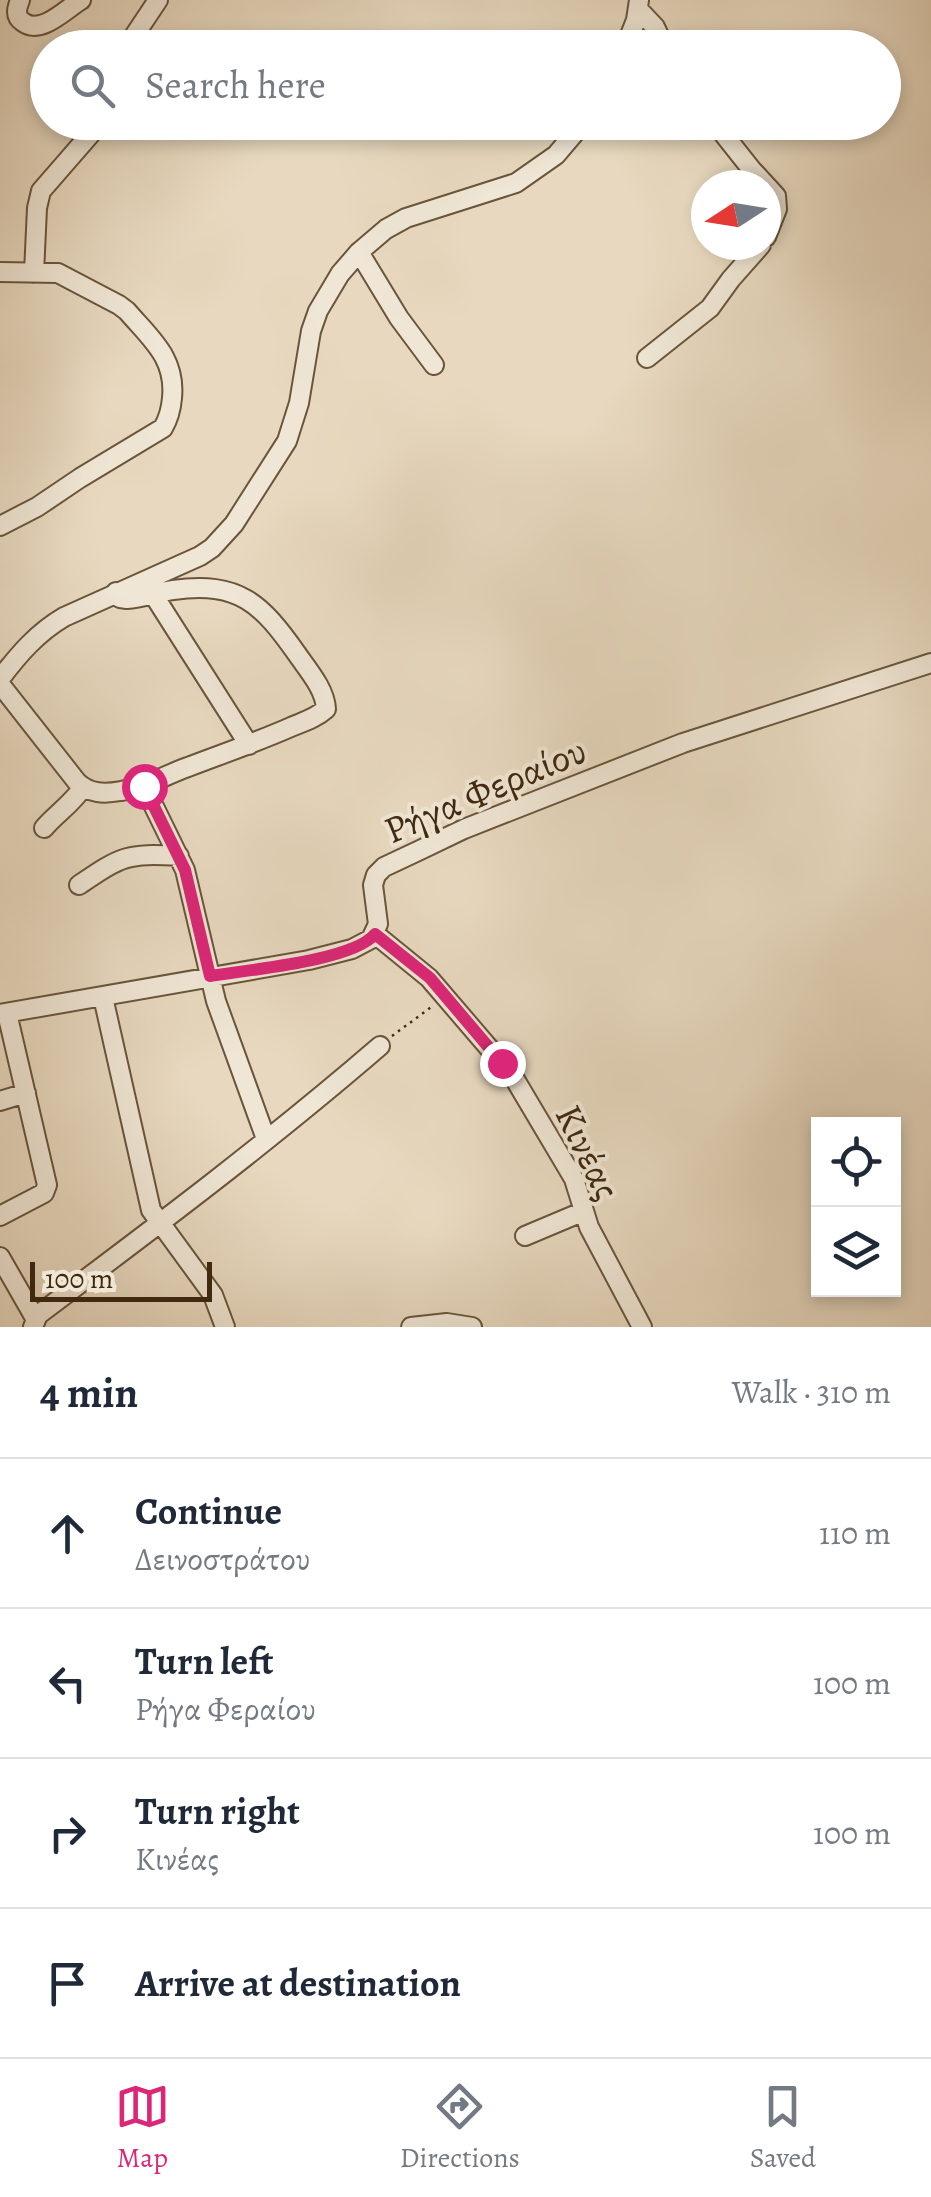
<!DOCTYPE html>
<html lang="en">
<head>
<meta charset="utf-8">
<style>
	body { margin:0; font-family:Alegreya,serif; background:#f6f6f7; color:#1f2937 }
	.controls { position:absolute; right:30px; bottom:30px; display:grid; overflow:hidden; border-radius:0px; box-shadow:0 5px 15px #0003 }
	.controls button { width:90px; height:90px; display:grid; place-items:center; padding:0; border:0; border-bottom:2px solid #e0e1e3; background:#fff; color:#1f2937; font:50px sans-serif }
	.compass { position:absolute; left:691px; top:170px; width:90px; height:90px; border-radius:50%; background:#fff; box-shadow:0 5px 15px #0003; rotate:258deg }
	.scale { position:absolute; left:30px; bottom:25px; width:182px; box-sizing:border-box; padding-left:10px; border:5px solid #41290f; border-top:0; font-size:28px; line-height:35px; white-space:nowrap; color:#41290f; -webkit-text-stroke:8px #efe6d5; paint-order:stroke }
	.stop { position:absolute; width:30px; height:30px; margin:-22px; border:8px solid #db2777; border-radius:50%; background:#fff }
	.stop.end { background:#db2777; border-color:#fff; box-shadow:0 2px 10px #0008 }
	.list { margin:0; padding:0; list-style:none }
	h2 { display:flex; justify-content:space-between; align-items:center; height:130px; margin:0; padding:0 40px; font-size:42px }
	h2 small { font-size:32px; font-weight:400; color:#747a83 }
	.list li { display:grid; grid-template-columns:65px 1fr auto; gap:30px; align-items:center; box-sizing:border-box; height:150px; padding:0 40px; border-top:2px solid #e0e1e3 }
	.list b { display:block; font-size:38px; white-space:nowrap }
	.list p { margin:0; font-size:32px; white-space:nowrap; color:#747a83 }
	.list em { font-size:32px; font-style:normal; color:#747a83 }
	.icon { flex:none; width:55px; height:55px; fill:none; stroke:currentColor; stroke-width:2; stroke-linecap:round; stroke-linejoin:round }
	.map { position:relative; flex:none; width:931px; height:1327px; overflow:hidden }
	.search { position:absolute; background:#fff; box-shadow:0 5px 15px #0003; left:30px; right:30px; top:30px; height:110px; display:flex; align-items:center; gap:25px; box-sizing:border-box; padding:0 35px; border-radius:55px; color:#747a83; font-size:38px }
	.sheet { height:730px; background:#fff }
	nav { display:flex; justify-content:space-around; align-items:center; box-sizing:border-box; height:140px; border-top:2px solid #e0e1e3; background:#fff; font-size:28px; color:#747a83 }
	nav a { display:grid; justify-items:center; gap:5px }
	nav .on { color:#db2777 }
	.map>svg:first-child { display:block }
</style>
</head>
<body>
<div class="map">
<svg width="931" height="1327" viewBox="0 0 931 1327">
	<rect width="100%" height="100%" fill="#e7d8bf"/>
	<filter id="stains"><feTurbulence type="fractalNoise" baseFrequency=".002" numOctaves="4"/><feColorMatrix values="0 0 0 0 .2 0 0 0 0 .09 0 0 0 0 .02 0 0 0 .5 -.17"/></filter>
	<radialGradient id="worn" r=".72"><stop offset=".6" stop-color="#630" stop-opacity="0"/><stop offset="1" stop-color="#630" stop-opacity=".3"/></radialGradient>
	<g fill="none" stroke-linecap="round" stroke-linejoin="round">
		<g stroke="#6a553b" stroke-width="22">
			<path id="minor" d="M 20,0 C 17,8 14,16 23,22 C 41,36 67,8 81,0
				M 638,9 L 655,27 L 665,48
				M 126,48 L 158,0
				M 625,48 L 636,20 L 639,0
				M 714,122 L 752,170 L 776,196 L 777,209 L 766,237
				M 359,252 L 399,318 L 434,365
				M 0,272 L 58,273 L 119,305 L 127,311 C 151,339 176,358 172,398 C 171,410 169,418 163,428 L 80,478 L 37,507 L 0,526
				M 34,273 L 37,208 L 41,191 L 101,122
				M 647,358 L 710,308 L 731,279 L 761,245
				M 153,594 L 249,745
				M 0,679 C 19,654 37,633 64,617 L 200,556 L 212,548 L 234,524 L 287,441 L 299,403 L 311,331 L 318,311 L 340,274 L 359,252 L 386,229 L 406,218 L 516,183 L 556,155 L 584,122
				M 0,684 L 77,782 C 90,794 104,794 121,791 C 145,788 165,775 188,767 C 222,754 257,742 291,727 C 303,722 316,718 326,709 C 325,689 308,670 297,654 C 261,603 239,581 173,590 C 158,592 142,598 127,599 L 120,598 L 116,592
				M 144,786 L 185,870 L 216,1001 L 266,1139
				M 44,828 C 57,813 72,804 83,787
				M 79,885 C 122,856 126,853 179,856
				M 375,934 L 429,978 L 513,1076 L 574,1179 L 589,1227 L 642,1327
				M 103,997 L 151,1210 L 213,1295 L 225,1327
				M 0,1014 L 309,960 L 352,949 L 371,939 L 378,924 L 373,885 L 376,875 L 384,867 L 418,851 L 464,829 L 683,743 L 931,663
				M 0,1101 L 26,1093
				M 0,1216 L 44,1193 L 47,1185 L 7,1013
				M 525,1236 L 582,1212
				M 0,1257 L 35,1318
				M 33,1327 L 38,1315 C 154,1228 270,1141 380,1046
				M 411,1327 L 447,1323 L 472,1327"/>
		</g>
		<path stroke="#41290f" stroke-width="2.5" stroke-dasharray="2.5 5" stroke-linecap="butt" d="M 392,1036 L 434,1005"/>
		<use href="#minor" stroke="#efe6d5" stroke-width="18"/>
	</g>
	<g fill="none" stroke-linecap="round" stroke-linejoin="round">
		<path stroke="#db2777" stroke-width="12" d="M 144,786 L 185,870 L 210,976 C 246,970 353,961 375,934 L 430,978 L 502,1063"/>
	</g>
	<g text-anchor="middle" stroke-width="8" stroke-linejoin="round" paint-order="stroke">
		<g font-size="38" fill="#41290f" stroke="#efe6d5">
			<text transform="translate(485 790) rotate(-23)" y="13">Ρήγα Φεραίου</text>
			<text transform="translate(588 1152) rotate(64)" y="13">Κινέας</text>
		</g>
	</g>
	<rect width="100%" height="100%" filter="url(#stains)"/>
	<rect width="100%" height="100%" fill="url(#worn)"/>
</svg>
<div class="controls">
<button><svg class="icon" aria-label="locate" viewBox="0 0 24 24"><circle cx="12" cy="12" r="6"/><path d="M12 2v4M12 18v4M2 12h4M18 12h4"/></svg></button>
<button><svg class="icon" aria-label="layers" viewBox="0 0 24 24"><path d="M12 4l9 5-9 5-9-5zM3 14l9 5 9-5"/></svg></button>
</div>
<svg class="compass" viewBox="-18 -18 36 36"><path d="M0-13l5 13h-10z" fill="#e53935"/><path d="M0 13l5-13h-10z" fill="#747a83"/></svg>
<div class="scale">100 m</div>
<div class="stop" style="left:144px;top:786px"></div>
<div class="stop end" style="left:502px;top:1063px"></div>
<div class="search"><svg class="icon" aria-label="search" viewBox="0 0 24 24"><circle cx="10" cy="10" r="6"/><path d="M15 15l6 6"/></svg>Search here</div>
</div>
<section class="sheet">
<h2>4 min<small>Walk · 310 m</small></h2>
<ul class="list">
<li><svg class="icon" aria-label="ahead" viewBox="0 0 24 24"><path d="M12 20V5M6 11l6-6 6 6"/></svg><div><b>Continue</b><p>Δεινοστράτου</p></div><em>110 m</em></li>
<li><svg class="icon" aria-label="left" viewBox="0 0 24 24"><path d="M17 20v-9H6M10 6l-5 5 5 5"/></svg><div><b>Turn left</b><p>Ρήγα Φεραίου</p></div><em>100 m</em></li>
<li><svg class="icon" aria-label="right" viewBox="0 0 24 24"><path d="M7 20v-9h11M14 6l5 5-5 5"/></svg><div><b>Turn right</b><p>Κινέας</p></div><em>100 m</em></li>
<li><svg class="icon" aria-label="arrive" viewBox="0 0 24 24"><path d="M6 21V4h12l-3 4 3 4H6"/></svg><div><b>Arrive at destination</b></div></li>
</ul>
</section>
<nav>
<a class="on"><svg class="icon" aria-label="map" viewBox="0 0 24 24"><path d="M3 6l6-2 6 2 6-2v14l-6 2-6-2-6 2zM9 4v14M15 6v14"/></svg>Map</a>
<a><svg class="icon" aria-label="directions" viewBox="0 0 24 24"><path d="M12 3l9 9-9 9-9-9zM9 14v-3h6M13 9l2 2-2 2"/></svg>Directions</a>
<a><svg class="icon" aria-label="saved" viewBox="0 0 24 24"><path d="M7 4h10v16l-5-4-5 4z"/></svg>Saved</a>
</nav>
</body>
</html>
